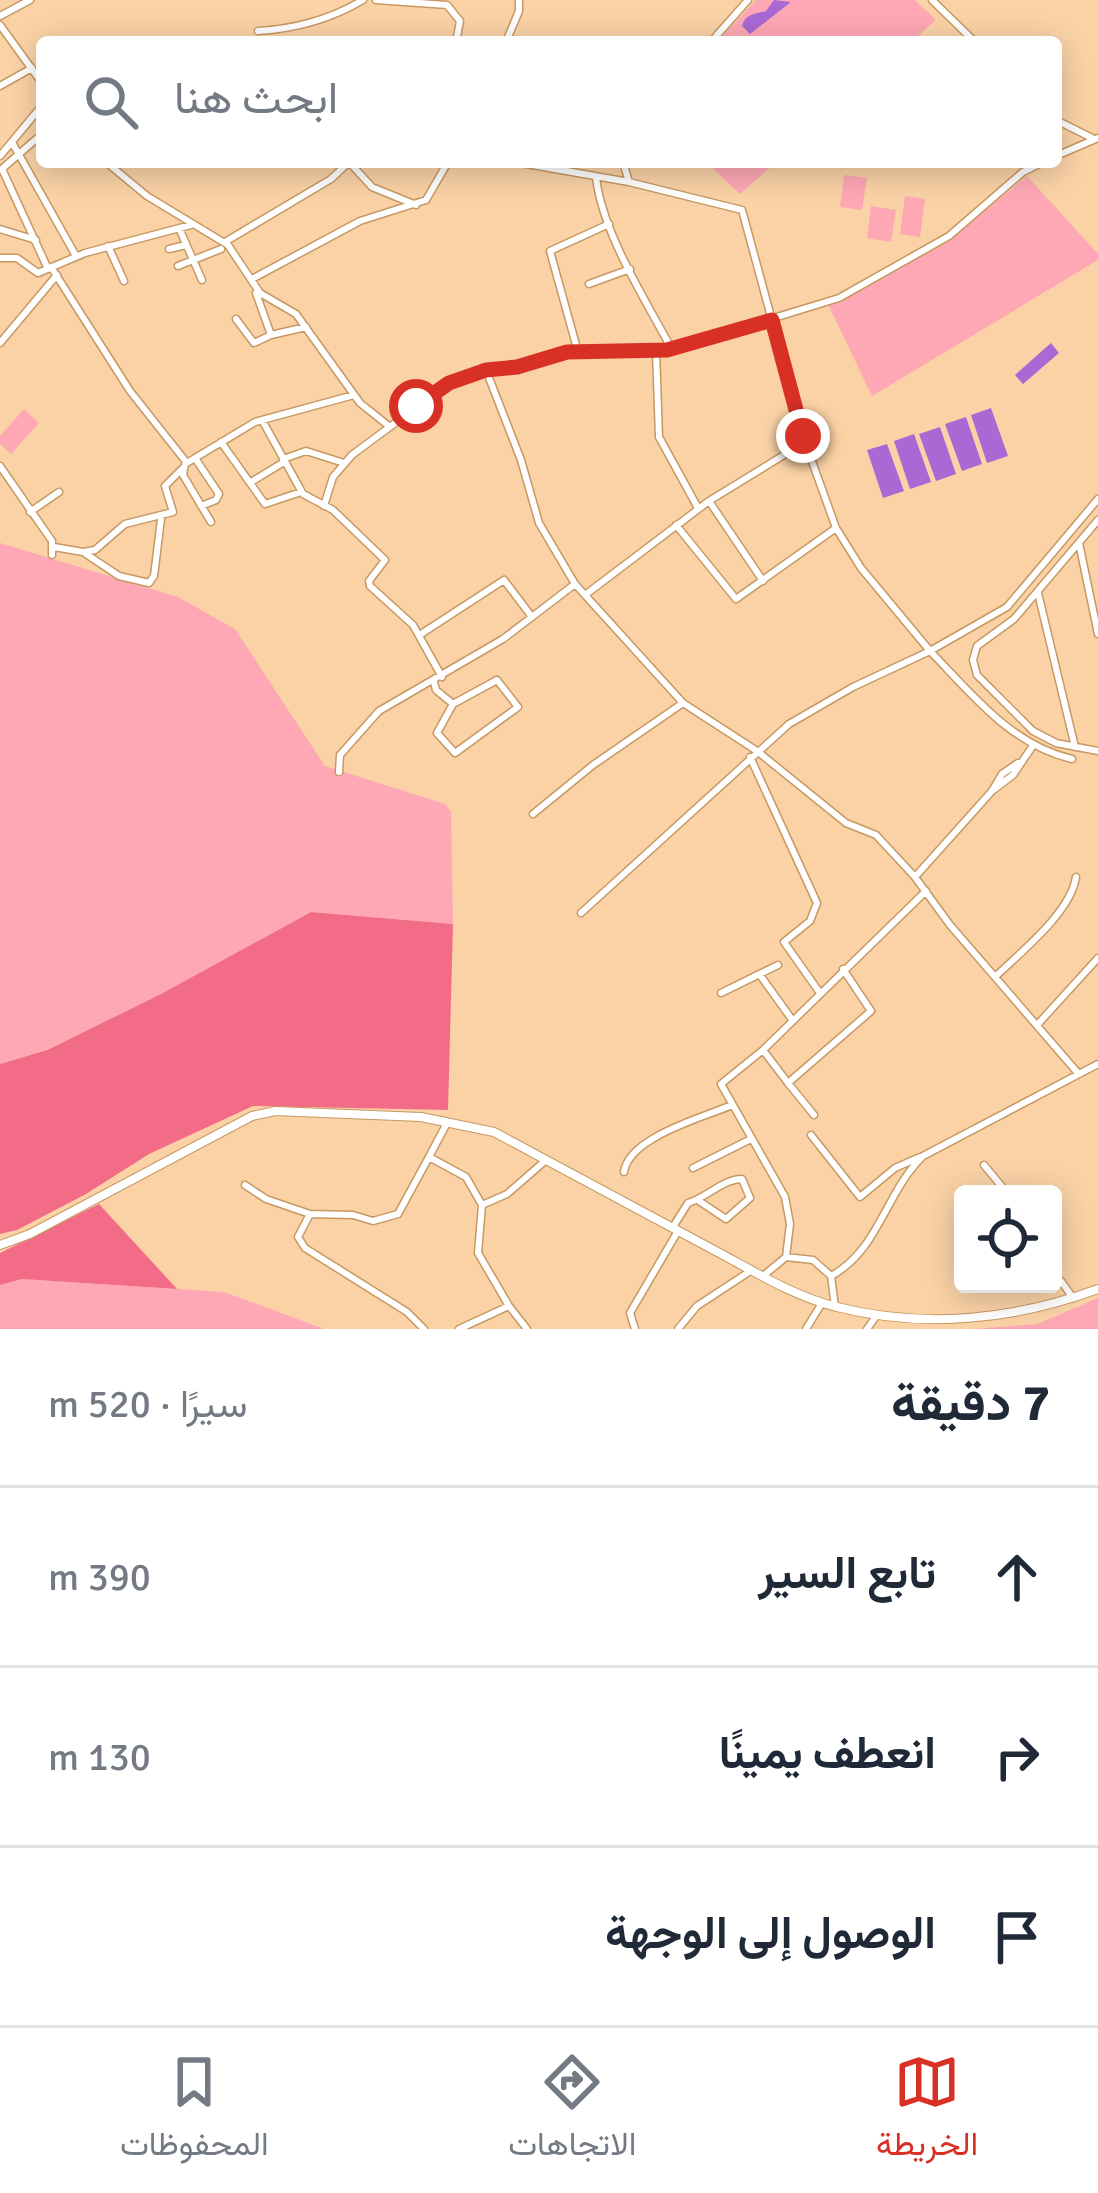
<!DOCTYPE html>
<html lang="ar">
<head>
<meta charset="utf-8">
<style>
	body { margin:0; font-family:Signika,Vazirmatn,sans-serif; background:#f6f6f7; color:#1f2937; direction:rtl }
	.controls { position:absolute; right:36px; bottom:36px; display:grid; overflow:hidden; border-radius:12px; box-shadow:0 6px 30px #0003 }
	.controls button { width:108px; height:108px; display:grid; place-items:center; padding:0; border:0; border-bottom:3px solid #e0e1e3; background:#fff; color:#1f2937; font:60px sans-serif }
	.stop { position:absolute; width:36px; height:36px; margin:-27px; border:9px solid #d93025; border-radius:50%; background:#fff }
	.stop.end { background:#d93025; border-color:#fff; box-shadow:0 3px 12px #0008 }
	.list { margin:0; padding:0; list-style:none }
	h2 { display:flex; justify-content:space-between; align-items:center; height:156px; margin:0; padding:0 48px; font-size:51px }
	h2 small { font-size:39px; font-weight:400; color:#747a83 }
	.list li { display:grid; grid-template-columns:78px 1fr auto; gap:36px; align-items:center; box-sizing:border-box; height:180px; padding:0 48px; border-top:3px solid #e0e1e3 }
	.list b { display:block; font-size:45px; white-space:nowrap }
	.list em { font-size:39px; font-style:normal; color:#747a83 }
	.icon { flex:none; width:66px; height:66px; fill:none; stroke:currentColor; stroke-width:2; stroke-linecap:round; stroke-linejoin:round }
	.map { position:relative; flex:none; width:1098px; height:1329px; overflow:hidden; direction:ltr }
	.search { position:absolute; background:#fff; box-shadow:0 6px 30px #0003; left:36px; right:36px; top:36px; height:132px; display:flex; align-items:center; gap:30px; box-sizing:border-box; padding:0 42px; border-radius:12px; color:#747a83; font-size:45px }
	.sheet { height:696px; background:#fff }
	nav { display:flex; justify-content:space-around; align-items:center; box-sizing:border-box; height:168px; border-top:3px solid #e0e1e3; background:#fff; font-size:33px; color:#747a83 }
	nav a { display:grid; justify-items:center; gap:6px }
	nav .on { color:#d93025 }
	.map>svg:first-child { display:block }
</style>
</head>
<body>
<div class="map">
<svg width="1098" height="1329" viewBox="0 0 1098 1329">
	<rect width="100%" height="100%" fill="#fad2a6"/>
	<path fill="#fea8b5" d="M 756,0 L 915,0 L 936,20 L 911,42 L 717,42 Z
		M 706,162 L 776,162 L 740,194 Z
		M 844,175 L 867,178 L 862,210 L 840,207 Z
		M 1027,176 L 1098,254 L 1098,260 L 872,396 L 827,302 L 953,237 Z
		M 905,196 L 925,199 L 920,237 L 900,234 Z
		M 871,206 L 896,210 L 891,242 L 867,238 Z
		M 24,409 L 39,423 L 11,454 L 0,444 L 0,436 Z
		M 0,543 L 178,597 L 235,629 L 325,766 L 445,804 L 451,812 L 453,924 L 311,912 L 161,994 L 46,1050 L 0,1064 Z
		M 21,1279 L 224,1292 L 324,1329 L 0,1329 L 0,1285 Z
		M 1098,1298 L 1098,1329 L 972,1329 L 1038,1324 Z"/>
	<path fill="#f26c87" d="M 311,912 L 453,924 L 448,1110 L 253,1106 L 149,1154 L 86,1194 L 17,1230 L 0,1234 L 0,1064 L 47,1050 L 161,994 Z
		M 99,1204 L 177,1289 L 22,1279 L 0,1285 L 0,1253 Z"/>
	<path fill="#a969d4" d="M 774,0 L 791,2 L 750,34 L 742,26 C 745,14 756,13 766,11 Z
		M 1051,343 L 1059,353 L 1023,384 L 1015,375 Z
		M 991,408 L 1008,456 L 987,463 L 971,415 Z
		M 966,417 L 982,464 L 962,471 L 945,424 Z
		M 940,427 L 956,474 L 936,481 L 919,434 Z
		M 914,434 L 931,482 L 910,489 L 894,441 Z
		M 887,444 L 904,491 L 883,498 L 867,450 Z"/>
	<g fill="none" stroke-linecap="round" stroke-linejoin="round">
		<g stroke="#c79862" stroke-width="9">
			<path id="minor" d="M 376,0 L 447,5 L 460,21 L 456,42
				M 932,0 L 975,42
				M 0,16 L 30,0
				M 0,25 L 42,83
				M 258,31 C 295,29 331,19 363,0
				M 506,42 L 519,11 L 519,0
				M 711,42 L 748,0
				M 0,86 L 32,68
				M 1056,120 L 1092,138
				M 13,144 L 76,256
				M 0,156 L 40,108
				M 1056,156 L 1098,138
				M 106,162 L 147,196 L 228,245 L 260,293 L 296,314 L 360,403 L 390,427
				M 349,162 L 372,187 L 416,205
				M 515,162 L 629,182 L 742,210 L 805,442 L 836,528 L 861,568 L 930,651 L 853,687 L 789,724 L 581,913
				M 623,162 L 629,182
				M 3,168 L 42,134
				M 2,169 L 48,269
				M 596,177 C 602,232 645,299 671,348
				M 179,228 L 202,280
				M 0,229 L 36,240
				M 225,242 L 331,179 L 349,162
				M 108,246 L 124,281
				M 169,249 L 186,245
				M 0,258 L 17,258 L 38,273 L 85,253 L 191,225
				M 178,266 L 221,249
				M 51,267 L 130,391 L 187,463
				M 252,279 L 360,221 L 426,200 L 448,162
				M 589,284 L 630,269
				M 256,293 L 271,335 L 306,327
				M 236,319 L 254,343 L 271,335
				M 0,343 L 57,275
				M 656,351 L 659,437 L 698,508
				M 578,352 L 550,251 L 609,224
				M 486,370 L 521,460 L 539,523 L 575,584 L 683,703 L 757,751 L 846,823 L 876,835 L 915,877
				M 262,420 L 303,494 L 333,510 L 385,560 L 369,581 L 370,586 L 413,625 L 442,677
				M 221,442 L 265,504 L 301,492
				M 195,458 L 219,494 L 216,500 L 201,506
				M 283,459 L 306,451 L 344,463
				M 0,466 L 52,541 L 52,555
				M 251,482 L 284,462
				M 709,501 L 763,581
				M 324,506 L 333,477 L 352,455 L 449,383 L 481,371 L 517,367 L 567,352 L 631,353 L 672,349 L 839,298 L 949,236 L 1023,172 L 1043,162
				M 30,512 L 59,492
				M 1098,520 L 1014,619 L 977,646 L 973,660 L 977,675 L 1033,731 L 1056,743 L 1098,751
				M 211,522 L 183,475 L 185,464 L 255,422 L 354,395
				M 676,525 L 736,599 L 836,528
				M 1079,543 L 1098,634
				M 54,547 L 83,552 L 95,550 L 125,524 L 173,512 L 165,486 L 182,469
				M 86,554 L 119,576 L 149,583 L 154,576 L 161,519
				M 1038,593 L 1075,747
				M 585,595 L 709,501 L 805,442
				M 421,634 L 504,580 L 532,617
				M 497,680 L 518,707 L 455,753 L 437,733 L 453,704 Z
				M 434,682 L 436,690 L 453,704
				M 750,757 L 817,903 L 810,921 L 784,942 L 820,993
				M 1072,759 C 1011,745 972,694 930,651 L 1007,607 L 1098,499
				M 1018,763 L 1002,774 L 992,791 L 915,877 L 950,925 L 1077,1072
				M 339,772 L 340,755 L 379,711 L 503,639 L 575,584
				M 992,791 L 1013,775 L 1032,747
				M 533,814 L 593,765 L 683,703
				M 760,975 L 793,1021
				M 996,976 C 1021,952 1071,912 1076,877
				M 721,993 L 778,965
				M 1038,1024 L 1098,958
				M 763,1050 L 788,1083 L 871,1011 L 843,969
				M 788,1083 L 814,1115
				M 811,1135 L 860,1197 L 895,1168 L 920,1157
				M 429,1157 L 447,1123
				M 984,1165 L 1008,1194
				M 693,1168 L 751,1139
				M 624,1172 C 629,1137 702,1118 732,1105
				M 245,1185 L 266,1199 L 310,1214 L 353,1215 L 373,1221 L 398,1214 L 429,1157 L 466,1177 L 482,1205 L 507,1194 L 546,1160
				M 482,1205 L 478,1253 L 509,1306 L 527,1329
				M 310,1214 L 298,1237 L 305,1248 L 407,1312 L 424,1329
				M 673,1227 L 688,1203 C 706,1198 723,1179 742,1179 L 750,1198 L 726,1219 L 699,1201
				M 786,1257 L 813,1260 L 830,1275
				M 763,1276 L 786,1257 L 790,1224 L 785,1197 L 721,1084 L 763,1050 L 926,891
				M 1053,1278 L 1061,1281 L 1073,1298
				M 835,1307 L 831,1276 C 879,1250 885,1193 923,1156 L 1098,1064
				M 459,1329 L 509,1306
				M 635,1329 L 630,1313 L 678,1231
				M 678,1329 L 697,1306 L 752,1270
				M 806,1329 L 822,1303
				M 867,1329 L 877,1315"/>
		</g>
		<g stroke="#c79862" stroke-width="10">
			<path id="tertiary" d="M 0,1245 L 30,1234 L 252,1116 L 275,1111 L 421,1117 L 494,1132 C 567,1171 639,1210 712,1249 C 752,1270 792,1296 837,1307 C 924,1329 1014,1320 1098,1289"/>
		</g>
		<use href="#minor" stroke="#fff" stroke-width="6"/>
		<use href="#tertiary" stroke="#fff" stroke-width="8"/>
	</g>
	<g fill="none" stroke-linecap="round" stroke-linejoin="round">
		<path stroke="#d93025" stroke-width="15" d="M 416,406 L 449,383 L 486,370 L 517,367 L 567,352 L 667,350 L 772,320 L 803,436"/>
	</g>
</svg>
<div class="controls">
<button><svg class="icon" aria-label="locate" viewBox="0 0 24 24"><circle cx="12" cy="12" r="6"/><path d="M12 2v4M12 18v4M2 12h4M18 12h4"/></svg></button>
</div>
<div class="stop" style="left:416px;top:406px"></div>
<div class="stop end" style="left:803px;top:436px"></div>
<div class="search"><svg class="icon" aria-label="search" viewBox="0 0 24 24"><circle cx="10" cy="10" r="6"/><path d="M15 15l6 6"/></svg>ابحث هنا</div>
</div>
<section class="sheet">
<h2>7 دقيقة<small>سيرًا · 520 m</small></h2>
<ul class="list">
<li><svg class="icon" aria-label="ahead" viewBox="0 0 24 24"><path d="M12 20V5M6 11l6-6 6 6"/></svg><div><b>تابع السير</b></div><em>390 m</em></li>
<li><svg class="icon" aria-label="right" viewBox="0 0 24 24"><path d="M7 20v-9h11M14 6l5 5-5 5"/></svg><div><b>انعطف يمينًا</b></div><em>130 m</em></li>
<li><svg class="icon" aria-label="arrive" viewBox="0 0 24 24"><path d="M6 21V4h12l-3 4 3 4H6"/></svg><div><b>الوصول إلى الوجهة</b></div></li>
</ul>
</section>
<nav>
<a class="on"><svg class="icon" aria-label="map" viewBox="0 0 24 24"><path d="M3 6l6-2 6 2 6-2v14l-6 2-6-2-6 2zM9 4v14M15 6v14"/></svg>الخريطة</a>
<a><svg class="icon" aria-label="directions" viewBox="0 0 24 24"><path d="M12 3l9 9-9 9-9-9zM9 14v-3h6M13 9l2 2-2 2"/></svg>الاتجاهات</a>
<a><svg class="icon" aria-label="saved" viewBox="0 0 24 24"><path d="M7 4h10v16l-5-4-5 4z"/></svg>المحفوظات</a>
</nav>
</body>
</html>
